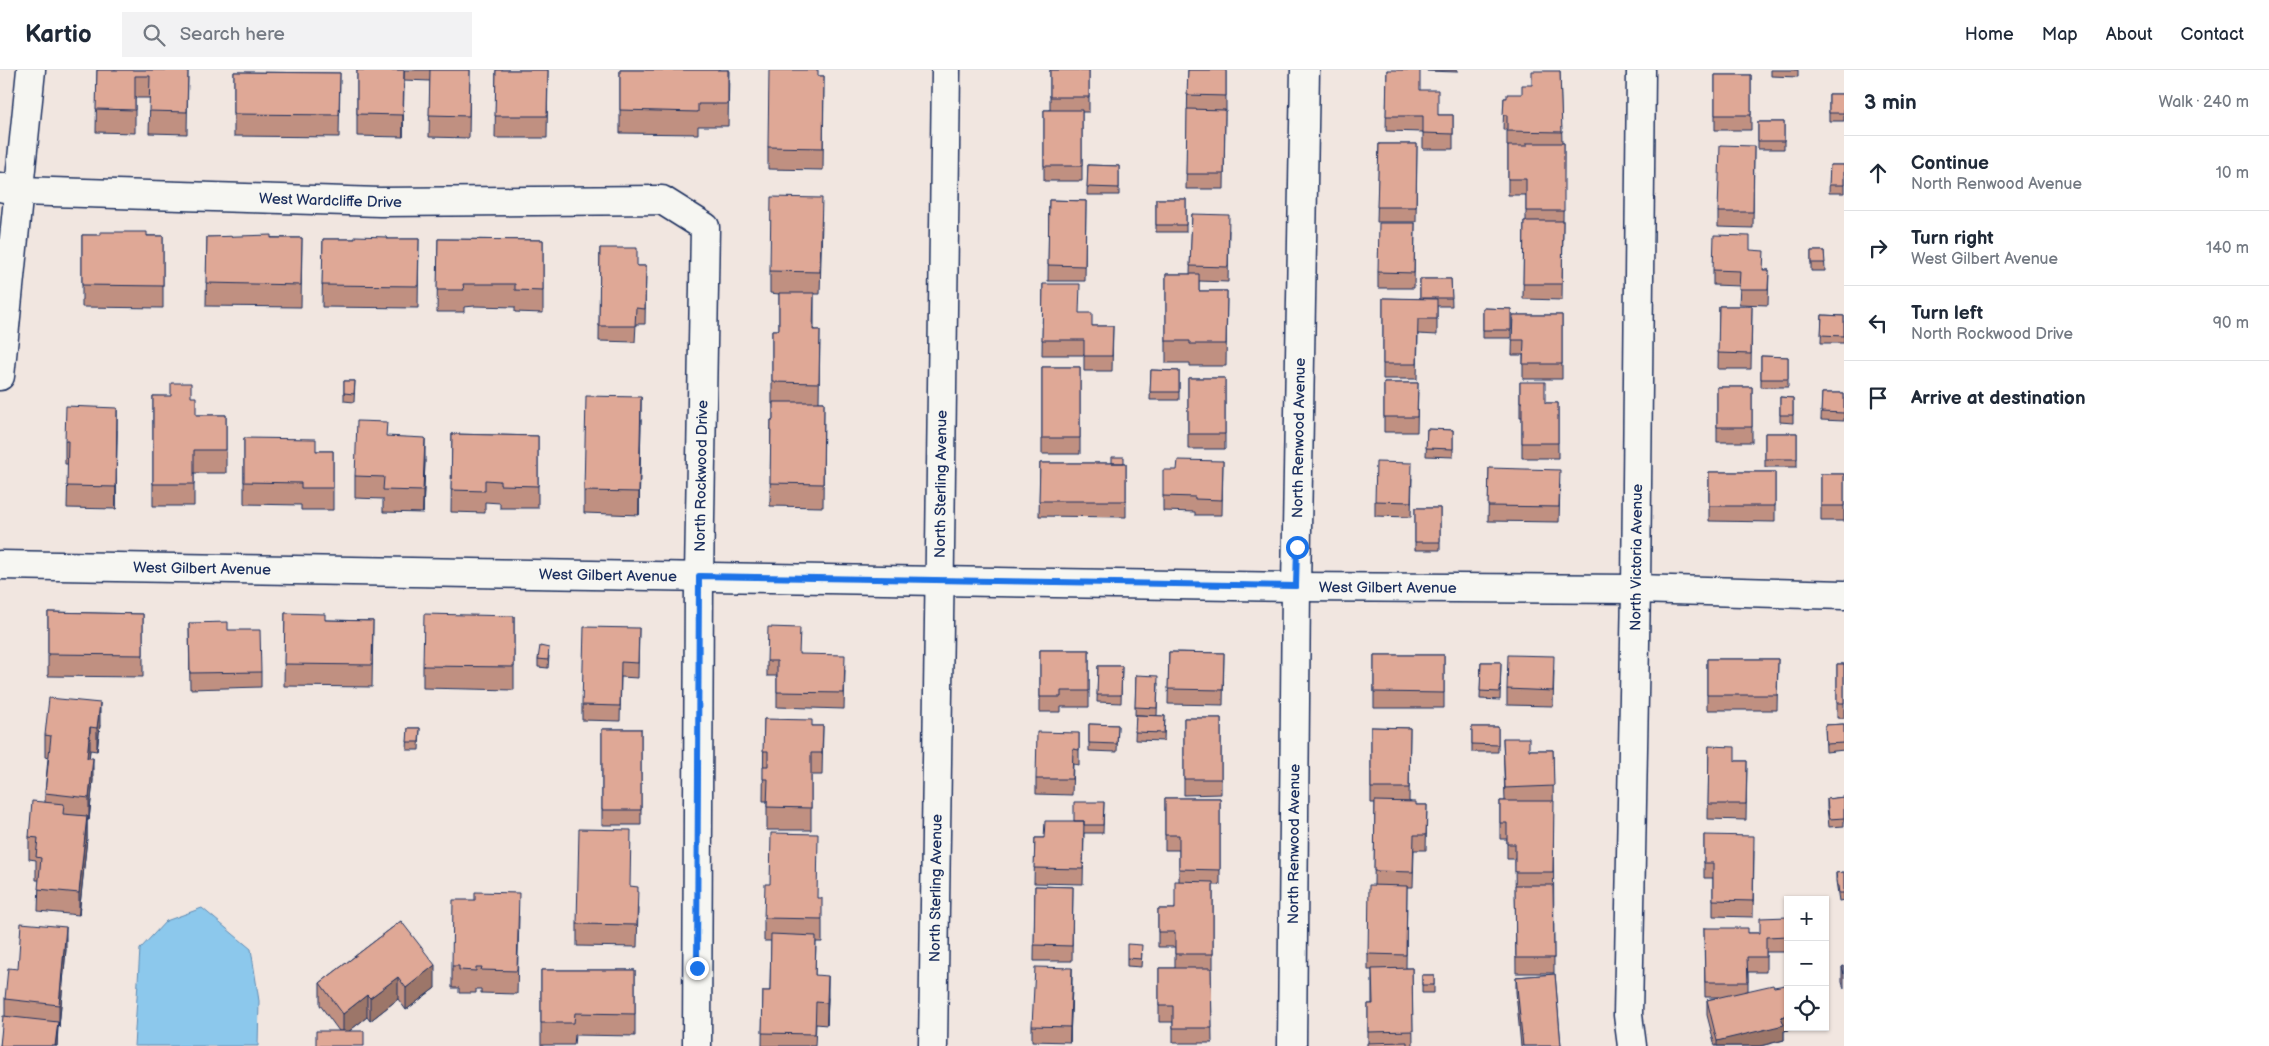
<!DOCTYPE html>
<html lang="en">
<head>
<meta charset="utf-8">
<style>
	body { margin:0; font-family:"Balsamiq Sans",sans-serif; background:#f2f2f3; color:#1f2937 }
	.controls { position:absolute; right:15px; bottom:15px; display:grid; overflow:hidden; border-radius:0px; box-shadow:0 1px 4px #0004 }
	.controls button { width:45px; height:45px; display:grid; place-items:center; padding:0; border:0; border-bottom:1px solid #e0e1e3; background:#fff; color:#1f2937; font:25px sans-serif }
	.stop { position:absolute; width:15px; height:15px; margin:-11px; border:4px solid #1a73e8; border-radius:50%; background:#fff }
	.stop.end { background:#1a73e8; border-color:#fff; box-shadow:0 1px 5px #0008 }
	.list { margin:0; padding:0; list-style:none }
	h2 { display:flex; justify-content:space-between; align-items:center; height:65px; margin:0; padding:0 20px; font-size:21px }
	h2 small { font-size:16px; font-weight:400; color:#747a83 }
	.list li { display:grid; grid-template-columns:32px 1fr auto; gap:15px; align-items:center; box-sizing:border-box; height:75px; padding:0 20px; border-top:1px solid #e0e1e3 }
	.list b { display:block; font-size:19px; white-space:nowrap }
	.list p { margin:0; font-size:16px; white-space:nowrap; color:#747a83 }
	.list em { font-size:16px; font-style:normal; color:#747a83 }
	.icon { flex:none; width:28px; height:28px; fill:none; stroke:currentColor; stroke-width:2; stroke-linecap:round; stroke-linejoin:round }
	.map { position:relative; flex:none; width:1844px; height:976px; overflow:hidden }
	header { display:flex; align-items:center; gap:30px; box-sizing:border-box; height:70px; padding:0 25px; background:#fff; border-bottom:1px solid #e0e1e3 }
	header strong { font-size:24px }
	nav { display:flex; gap:28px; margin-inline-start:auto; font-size:18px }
	.search { width:350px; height:45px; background:#f2f2f3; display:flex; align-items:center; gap:12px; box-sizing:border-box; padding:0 18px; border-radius:0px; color:#747a83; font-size:19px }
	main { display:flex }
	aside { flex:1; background:#fff }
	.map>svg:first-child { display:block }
</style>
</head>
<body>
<header>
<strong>Kartio</strong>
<div class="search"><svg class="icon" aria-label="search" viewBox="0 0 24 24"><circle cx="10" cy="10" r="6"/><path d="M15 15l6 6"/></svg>Search here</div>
<nav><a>Home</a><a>Map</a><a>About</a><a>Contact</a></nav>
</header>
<main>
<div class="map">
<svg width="1844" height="976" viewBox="0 0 1844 976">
	<rect width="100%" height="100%" fill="#f1e6e0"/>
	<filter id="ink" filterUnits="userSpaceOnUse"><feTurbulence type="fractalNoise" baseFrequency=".02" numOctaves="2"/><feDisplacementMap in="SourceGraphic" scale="10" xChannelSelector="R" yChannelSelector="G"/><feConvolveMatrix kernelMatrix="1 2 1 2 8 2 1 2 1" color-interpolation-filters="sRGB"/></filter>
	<g filter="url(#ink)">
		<path fill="#8cc8ec" stroke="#5f8bb3" d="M 202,838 L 251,879 L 259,931 L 258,976 L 134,976 L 140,879 L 166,851 Z"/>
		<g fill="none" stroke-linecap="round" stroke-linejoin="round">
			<g stroke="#1b2f5e" stroke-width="31">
				<g id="minor">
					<path id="s1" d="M 0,117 L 20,121 L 380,132 L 662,130 L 705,157 L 699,506 L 697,976"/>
					<path d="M 0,306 L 31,0"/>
					<path id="s2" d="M 0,495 L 1296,517 L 1636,519 L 1844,525"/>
					<path id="s3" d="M 1292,976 L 1296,517 L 1305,0"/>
					<path id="s4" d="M 1632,976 L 1628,945 L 1636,519 L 1641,0"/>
				</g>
			</g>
			<g stroke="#1b2f5e" stroke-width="31">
				<g id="secondary">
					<path id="s5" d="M 933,976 C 939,651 941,325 946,0"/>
				</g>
			</g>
			<use href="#minor" stroke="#f6f6f2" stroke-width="28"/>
			<use href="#secondary" stroke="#f6f6f2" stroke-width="28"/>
		</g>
		<path fill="#c09081" stroke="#1b2f5e" d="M 97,0 L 188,0 L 187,64 L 149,63 L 150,28 L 135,28 L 135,63 L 96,62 Z
			M 357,0 L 470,0 L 469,68 L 429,67 L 430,11 L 404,10 L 403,67 L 357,66 Z
			M 496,0 L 548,0 L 547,68 L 495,68 Z
			M 620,0 L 729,0 L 728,56 L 698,56 L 698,64 L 620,63 Z
			M 1050,0 L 1089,0 L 1089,42 L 1082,42 L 1082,111 L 1044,111 L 1044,40 L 1050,40 Z
			M 1188,0 L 1226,0 L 1226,41 L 1225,41 L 1224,119 L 1186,119 Z
			M 1387,0 L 1420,20 L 1438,45 L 1453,45 L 1453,79 L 1423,79 L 1423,62 L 1386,61 Z
			M 1427,0 L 1457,0 L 1457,2 L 1427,1 Z
			M 1771,0 L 1798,0 L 1798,7 L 1771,6 Z
			M 1560,1 L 1562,73 L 1564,73 L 1562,230 L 1523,229 L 1524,151 L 1526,151 L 1526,125 L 1508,125 L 1508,76 L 1507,76 L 1507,60 L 1503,60 L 1504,28 L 1507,28 L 1522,24 L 1532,15 Z
			M 234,2 L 340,3 L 339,67 L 234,66 Z
			M 1715,5 L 1751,5 L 1751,60 L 1715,60 Z
			M 819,6 L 824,6 L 823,100 L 768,99 L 768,77 Z
			M 1829,24 L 1844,24 L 1844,51 L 1829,51 Z
			M 1758,52 L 1784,52 L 1784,79 L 1758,79 Z
			M 1379,74 L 1417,74 L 1416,152 L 1377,152 Z
			M 1754,76 L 1753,158 L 1718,157 L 1718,142 Z
			M 1088,95 L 1119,96 L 1119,125 L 1087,125 Z
			M 1830,95 L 1844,95 L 1844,123 L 1829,123 Z
			M 1156,129 L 1186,129 L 1186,162 L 1156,162 Z
			M 1049,130 L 1086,131 L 1085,211 L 1048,211 Z
			M 1192,144 L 1229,160 L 1228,212 L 1199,211 L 1199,221 L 1227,221 L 1226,296 L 1190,296 L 1190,293 L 1166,293 L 1166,204 L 1190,204 Z
			M 822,151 L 820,224 L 814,224 L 814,260 L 820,260 L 819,332 L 824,332 L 823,437 L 770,436 L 771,350 L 773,350 L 773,334 L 772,334 L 772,260 L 779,260 L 779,224 L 770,223 L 770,201 Z
			M 1415,153 L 1414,218 L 1378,218 L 1378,202 Z
			M 82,165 L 163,166 L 163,238 L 82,237 Z
			M 207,167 L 302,168 L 301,237 L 206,236 Z
			M 323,169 L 419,169 L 418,238 L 322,237 Z
			M 438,169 L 543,170 L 543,243 L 515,242 L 515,237 L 475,236 L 464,237 L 464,242 L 437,242 Z
			M 600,178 L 637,196 L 646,196 L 645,254 L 636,254 L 635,272 L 599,271 Z
			M 1750,180 L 1764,200 L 1769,200 L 1768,235 L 1739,234 L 1740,216 L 1713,215 L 1713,200 Z
			M 1811,181 L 1824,181 L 1825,201 L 1811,201 Z
			M 1420,209 L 1451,209 L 1452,236 L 1437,236 L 1437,265 L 1418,264 L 1417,309 L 1383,309 L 1383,228 L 1420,229 Z
			M 1043,214 L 1079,243 L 1092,256 L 1113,256 L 1112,301 L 1084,301 L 1084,285 L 1042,285 Z
			M 1719,236 L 1752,236 L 1751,299 L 1718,299 Z
			M 1483,238 L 1511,239 L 1511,268 L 1483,268 Z
			M 1513,245 L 1562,245 L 1562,309 L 1523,309 L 1523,285 L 1512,285 Z
			M 1822,245 L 1844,246 L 1844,273 L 1821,273 Z
			M 1761,286 L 1788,287 L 1788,317 L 1761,317 Z
			M 1042,297 L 1080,297 L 1080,384 L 1042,384 Z
			M 1151,300 L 1179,301 L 1179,330 L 1150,330 Z
			M 1188,308 L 1225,308 L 1225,379 L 1188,379 Z
			M 344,311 L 355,311 L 354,332 L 344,331 Z
			M 1520,312 L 1545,333 L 1558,333 L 1558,388 L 1522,388 L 1522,347 L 1520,347 Z
			M 1384,313 L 1418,313 L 1417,362 L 1384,362 Z
			M 1717,317 L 1752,317 L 1752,372 L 1717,372 Z
			M 1822,323 L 1844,323 L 1844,351 L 1821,350 Z
			M 153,326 L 191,327 L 196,345 L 226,345 L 226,403 L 194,403 L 194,436 L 153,436 Z
			M 1780,327 L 1793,328 L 1793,353 L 1780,352 Z
			M 641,350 L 639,445 L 584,443 L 584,421 Z
			M 1427,359 L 1453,360 L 1453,387 L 1426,386 Z
			M 117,360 L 116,439 L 67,438 L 68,394 L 65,394 L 65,371 Z
			M 1765,363 L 1797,363 L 1797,397 L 1765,397 Z
			M 452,364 L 538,366 L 538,438 L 500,438 L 500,433 L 485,432 L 485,443 L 451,442 Z
			M 387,366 L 425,390 L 423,443 L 383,442 L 383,429 L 355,428 L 355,406 Z
			M 244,368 L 316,381 L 333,381 L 333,440 L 301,440 L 301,435 L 244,434 Z
			M 1223,391 L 1222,445 L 1195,445 L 1195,442 L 1163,441 L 1163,426 L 1177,400 Z
			M 1040,393 L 1126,393 L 1126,447 L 1039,446 Z
			M 1489,398 L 1560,415 L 1559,452 L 1488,451 Z
			M 1709,402 L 1775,402 L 1775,452 L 1709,451 Z
			M 1821,404 L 1844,404 L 1844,451 L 1821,451 Z
			M 1412,408 L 1411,447 L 1375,446 L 1375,431 Z
			M 1415,438 L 1440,438 L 1440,480 L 1415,480 Z
			M 48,542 L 143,544 L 143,607 L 48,606 Z
			M 285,543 L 325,550 L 373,551 L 372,617 L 284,616 Z
			M 514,546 L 514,620 L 423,618 L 423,596 Z
			M 189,553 L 228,560 L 261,602 L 261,617 L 190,619 Z
			M 639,558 L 638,608 L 621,607 L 620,651 L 582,650 L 582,635 Z
			M 1040,580 L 1089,580 L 1089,637 L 1061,637 L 1061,642 L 1040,642 Z
			M 1169,582 L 1224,583 L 1223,635 L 1168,634 Z
			M 799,584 L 845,600 L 844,639 L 777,637 L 777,606 L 767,606 L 767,591 Z
			M 1374,585 L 1444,585 L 1444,638 L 1374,638 Z
			M 549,586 L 548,598 L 538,597 L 538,589 Z
			M 1707,589 L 1778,589 L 1777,640 L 1707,640 Z
			M 1481,592 L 1501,592 L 1500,630 L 1480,629 Z
			M 1837,594 L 1844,594 L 1844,648 L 1837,648 Z
			M 1098,596 L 1122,596 L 1121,633 L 1097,632 Z
			M 1554,601 L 1553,636 L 1507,635 L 1507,619 Z
			M 1136,605 L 1158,613 L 1157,646 L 1135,645 Z
			M 1136,645 L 1165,646 L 1164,671 L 1135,670 Z
			M 1184,648 L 1221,648 L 1221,724 L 1184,725 Z
			M 764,649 L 812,656 L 823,656 L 822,705 L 811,705 L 811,760 L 767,760 L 767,731 L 763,731 Z
			M 1089,654 L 1118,655 L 1117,682 L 1089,681 Z
			M 1844,654 L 1844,680 L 1826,682 L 1825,655 Z
			M 100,655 L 97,681 L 90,680 L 89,688 L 93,710 L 89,750 L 87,750 L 87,768 L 79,845 L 38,841 L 39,810 L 36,810 L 36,790 L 29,789 L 29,767 L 45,732 L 45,723 L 48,688 L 45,687 L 45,665 Z
			M 1371,657 L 1410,658 L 1409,731 L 1416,735 L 1427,735 L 1426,780 L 1414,780 L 1413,817 L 1407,817 L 1406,898 L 1412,898 L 1413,976 L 1367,976 L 1368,973 L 1368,934 L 1372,934 L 1372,900 L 1368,900 L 1368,884 L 1374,815 L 1375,733 L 1371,733 Z
			M 1472,657 L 1498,657 L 1498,682 L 1472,682 Z
			M 408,658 L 420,658 L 419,680 L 407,680 Z
			M 602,659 L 641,659 L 641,755 L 602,755 Z
			M 1079,663 L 1079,695 L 1073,694 L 1072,725 L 1036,724 L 1036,709 Z
			M 1503,668 L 1529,680 L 1553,680 L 1554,903 L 1516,903 L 1515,789 L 1507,789 L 1507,769 L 1500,769 L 1500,731 L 1505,731 Z
			M 1709,676 L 1735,691 L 1747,691 L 1746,750 L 1708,749 Z
			M 1844,727 L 1844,756 L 1829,757 L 1827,737 L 1827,729 Z
			M 1165,728 L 1220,728 L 1220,815 L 1213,815 L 1213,899 L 1211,899 L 1212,973 L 1173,973 L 1173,952 L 1159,952 L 1159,898 L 1175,898 L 1175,877 L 1158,877 L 1158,839 L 1175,839 L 1179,811 L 1179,780 L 1165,780 Z
			M 1104,732 L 1103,763 L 1084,763 L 1083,814 L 1034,813 L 1035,768 L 1044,768 L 1074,751 Z
			M 1704,765 L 1754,781 L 1753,847 L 1713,846 L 1713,808 L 1704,808 Z
			M 1844,802 L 1844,830 L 1839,831 L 1836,811 L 1836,803 Z
			M 770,814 L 817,828 L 822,850 L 822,872 L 816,872 L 815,905 L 828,928 L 827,955 L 816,954 L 815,976 L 762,976 L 763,921 L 770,921 L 771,871 L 764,871 L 764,848 Z
			M 630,816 L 638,839 L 637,877 L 577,876 L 577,854 Z
			M 1035,816 L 1073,817 L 1072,891 L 1034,891 Z
			M 519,846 L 517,924 L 481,923 L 481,919 L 476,919 L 476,923 L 459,923 L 459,918 L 452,918 L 452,896 Z
			M 1788,847 L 1788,882 L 1766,882 L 1766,902 L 1748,902 L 1748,921 L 1793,957 L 1793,959 L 1784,961 L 1784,970 L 1760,976 L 1715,976 L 1707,945 L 1707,930 L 1719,927 L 1705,927 L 1704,858 L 1748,863 L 1760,863 Z
			M 401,851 L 435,918 L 406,940 L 398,929 L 370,951 L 367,947 L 349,961 L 339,961 L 320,935 L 320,913 Z
			M 66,879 L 59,957 L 58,957 L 57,976 L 0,976 L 5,946 L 5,929 L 18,899 Z
			M 1142,883 L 1141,897 L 1127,896 L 1127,888 Z
			M 1844,896 L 1844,919 L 1842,912 L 1842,897 Z
			M 541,900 L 635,900 L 635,966 L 575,965 L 574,975 L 541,975 Z
			M 1555,904 L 1561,976 L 1521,976 L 1516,922 L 1516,907 Z
			M 1422,905 L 1434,905 L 1434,923 L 1422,923 Z
			M 1072,914 L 1070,972 L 1032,971 L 1032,956 Z"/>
		<path fill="#9c7669" stroke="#1b2f5e" d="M 404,0 L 403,67 L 403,45 Z
			M 641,327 L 641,350 L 639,445 L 639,422 Z
			M 117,338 L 117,360 L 116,439 L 116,417 Z
			M 425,368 L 425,390 L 423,443 L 423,421 Z
			M 100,633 L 100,655 L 97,681 L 97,658 Z
			M 90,657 L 90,680 L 87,710 L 87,688 Z
			M 93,688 L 93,710 L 89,750 L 89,728 Z
			M 87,746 L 87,768 L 79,845 L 79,823 Z
			M 66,857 L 66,879 L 59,957 L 59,935 Z
			M 435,895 L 435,918 L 406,940 L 406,918 Z
			M 1072,898 L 1072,914 L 1070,972 L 1070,957 Z
			M 828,906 L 828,928 L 827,955 L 827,933 Z
			M 398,907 L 398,929 L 370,951 L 370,928 Z
			M 367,925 L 367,947 L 343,966 L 343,944 Z
			M 1788,945 L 1788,957 L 1793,957 L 1793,959 L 1784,961 L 1784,970 L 1760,976 L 1717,976 L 1717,971 L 1781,947 Z
			M 58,952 L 57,976 L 55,976 Z"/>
		<path fill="#dfa896" stroke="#1b2f5e" d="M 97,0 L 188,0 L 187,42 L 149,41 L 150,6 L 135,6 L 135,40 L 96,39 Z
			M 357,0 L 404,0 L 403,45 L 357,44 Z
			M 430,0 L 470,0 L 469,46 L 429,45 Z
			M 496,0 L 548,0 L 547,46 L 495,46 Z
			M 620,0 L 728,0 L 728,34 L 698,34 L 698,42 L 620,40 Z
			M 769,0 L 818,0 L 818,6 L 824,6 L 823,78 L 768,77 Z
			M 1050,0 L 1089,0 L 1089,27 L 1050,27 Z
			M 1188,0 L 1226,0 L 1226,26 L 1187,25 Z
			M 1387,0 L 1420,0 L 1420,20 L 1438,20 L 1438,45 L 1453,45 L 1453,64 L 1423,63 L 1423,46 L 1386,46 Z
			M 1532,1 L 1560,1 L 1562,62 L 1507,61 L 1507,45 L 1503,45 L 1504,28 L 1507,28 L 1507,24 L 1522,24 L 1522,15 L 1532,15 Z
			M 234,2 L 340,3 L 339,45 L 234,44 Z
			M 1715,5 L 1751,5 L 1751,45 L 1715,45 Z
			M 1829,24 L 1844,24 L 1844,43 L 1829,43 Z
			M 1187,39 L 1225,40 L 1224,104 L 1186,104 Z
			M 1044,40 L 1082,40 L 1082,96 L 1044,96 Z
			M 1758,52 L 1784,52 L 1784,71 L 1758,71 Z
			M 1527,73 L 1564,73 L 1564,141 L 1526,141 L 1526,109 L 1508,109 L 1508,76 L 1527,76 Z
			M 1379,74 L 1417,74 L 1416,137 L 1377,137 Z
			M 1720,75 L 1754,76 L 1753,142 L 1718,142 Z
			M 1088,95 L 1119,96 L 1119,118 L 1087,117 Z
			M 1830,95 L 1844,95 L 1844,115 L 1829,115 Z
			M 771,127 L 822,128 L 820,202 L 770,201 Z
			M 1156,129 L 1186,129 L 1186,155 L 1156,155 Z
			M 1049,130 L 1086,131 L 1085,196 L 1048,195 Z
			M 1192,144 L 1229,145 L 1228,197 L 1190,196 Z
			M 1524,151 L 1563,151 L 1562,214 L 1523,214 Z
			M 1379,153 L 1415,153 L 1414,203 L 1378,202 Z
			M 100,162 L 147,162 L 147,166 L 163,166 L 163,216 L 82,215 L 82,165 L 100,165 Z
			M 271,165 L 271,168 L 302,168 L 301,215 L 206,213 L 207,167 Z
			M 1714,165 L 1750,166 L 1750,180 L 1764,181 L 1763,200 L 1769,200 L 1768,219 L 1739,219 L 1740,201 L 1713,200 Z
			M 355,166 L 387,167 L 387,169 L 419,169 L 418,216 L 322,215 L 323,169 L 355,169 Z
			M 438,169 L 543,170 L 543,221 L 515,220 L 515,214 L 463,214 L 464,220 L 437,220 Z
			M 600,178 L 637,178 L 637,196 L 646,196 L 645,239 L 636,238 L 635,256 L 599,256 Z
			M 1811,181 L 1824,181 L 1825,193 L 1811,193 Z
			M 1166,204 L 1199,204 L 1199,221 L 1227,221 L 1226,274 L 1190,274 L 1190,271 L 1166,271 Z
			M 1420,209 L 1451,209 L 1452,228 L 1420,228 Z
			M 1043,214 L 1080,214 L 1079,243 L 1092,243 L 1092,256 L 1113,256 L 1112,286 L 1084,286 L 1084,270 L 1042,270 Z
			M 779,223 L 814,223 L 813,260 L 820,260 L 819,313 L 772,312 L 772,260 L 779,260 Z
			M 1383,228 L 1437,229 L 1437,249 L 1418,249 L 1417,294 L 1383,294 Z
			M 1719,236 L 1752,236 L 1751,284 L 1718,283 Z
			M 1483,238 L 1511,239 L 1511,260 L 1483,260 Z
			M 1513,245 L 1562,245 L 1562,294 L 1523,294 L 1524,270 L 1512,270 Z
			M 1822,245 L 1844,246 L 1844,266 L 1821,265 Z
			M 1761,286 L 1788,287 L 1788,309 L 1761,309 Z
			M 1042,297 L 1080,297 L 1080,368 L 1042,368 Z
			M 1151,300 L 1179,301 L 1179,322 L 1150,322 Z
			M 1188,308 L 1225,308 L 1225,364 L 1188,364 Z
			M 344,311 L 355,311 L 354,324 L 344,323 Z
			M 1520,312 L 1545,312 L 1545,333 L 1558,333 L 1558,373 L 1522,373 L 1522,332 L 1520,332 Z
			M 171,313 L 191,313 L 191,327 L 196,327 L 196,345 L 226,345 L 226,380 L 194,380 L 194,414 L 153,414 L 153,326 L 171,326 Z
			M 1384,313 L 1418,313 L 1417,347 L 1384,347 Z
			M 1717,317 L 1752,317 L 1752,357 L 1717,357 Z
			M 1822,323 L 1844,323 L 1844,343 L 1821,342 Z
			M 586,326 L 641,327 L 639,422 L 584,421 Z
			M 1780,327 L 1793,328 L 1793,345 L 1780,345 Z
			M 773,332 L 824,332 L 823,414 L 770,413 L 771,350 L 773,350 Z
			M 66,336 L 117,338 L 116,417 L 67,416 L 68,371 L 65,371 Z
			M 357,351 L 387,352 L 386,366 L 425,368 L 423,421 L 383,420 L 384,407 L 355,406 Z
			M 1427,359 L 1453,360 L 1453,379 L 1426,378 Z
			M 1765,363 L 1797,363 L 1797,389 L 1765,389 Z
			M 452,364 L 538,366 L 538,416 L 500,415 L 500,411 L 485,410 L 485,421 L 451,420 Z
			M 244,368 L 316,369 L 316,381 L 333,381 L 333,418 L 301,418 L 301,413 L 244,412 Z
			M 1112,387 L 1124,387 L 1124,393 L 1112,393 Z
			M 1178,390 L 1223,391 L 1222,430 L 1195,429 L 1195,427 L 1163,426 L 1163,400 L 1177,400 Z
			M 1376,392 L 1412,393 L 1411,432 L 1375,431 Z
			M 1040,393 L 1126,393 L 1126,431 L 1039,431 Z
			M 1489,398 L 1560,400 L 1559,437 L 1488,436 Z
			M 1709,402 L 1775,402 L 1775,436 L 1709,436 Z
			M 1821,404 L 1844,404 L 1844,436 L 1821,436 Z
			M 1415,438 L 1440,438 L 1440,472 L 1415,472 Z
			M 48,542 L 143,544 L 143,585 L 48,584 Z
			M 285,543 L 325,544 L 325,550 L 373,551 L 372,595 L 284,594 Z
			M 424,544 L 514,546 L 514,597 L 423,596 Z
			M 228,552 L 228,560 L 260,560 L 261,602 L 190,603 L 189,553 Z
			M 584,557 L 639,558 L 638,593 L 621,592 L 620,636 L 582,635 Z
			M 768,557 L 800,558 L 799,584 L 845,585 L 844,623 L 777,622 L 777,591 L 767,591 Z
			M 540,576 L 549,578 L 548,590 L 538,589 Z
			M 1040,580 L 1089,580 L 1089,621 L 1061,621 L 1061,627 L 1040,627 Z
			M 1169,582 L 1224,583 L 1223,620 L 1168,619 Z
			M 1374,585 L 1444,585 L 1444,623 L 1374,622 Z
			M 1508,585 L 1554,586 L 1553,621 L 1507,619 Z
			M 1707,589 L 1778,589 L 1777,625 L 1707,625 Z
			M 1481,592 L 1501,592 L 1500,622 L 1480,621 Z
			M 1837,594 L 1844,594 L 1844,633 L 1837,633 Z
			M 1098,596 L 1122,596 L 1121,625 L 1097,625 Z
			M 1136,605 L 1158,606 L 1157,638 L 1135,637 Z
			M 49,628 L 100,633 L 97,658 L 90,657 L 87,688 L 93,688 L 89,728 L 45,723 L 51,666 L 45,665 Z
			M 1136,645 L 1165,646 L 1164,663 L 1135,662 Z
			M 1184,648 L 1221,648 L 1221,709 L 1184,709 Z
			M 764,649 L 812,650 L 812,656 L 823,656 L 822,683 L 811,683 L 811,738 L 767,737 L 768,709 L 763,709 L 763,696 L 768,696 L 768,681 L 763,681 Z
			M 1089,654 L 1118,655 L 1117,674 L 1089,673 Z
			M 1844,654 L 1844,673 L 1826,674 L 1825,655 Z
			M 1371,657 L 1410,658 L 1409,718 L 1371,718 Z
			M 1472,657 L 1498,657 L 1498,675 L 1472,674 Z
			M 408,658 L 420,658 L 419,672 L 407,672 Z
			M 602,659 L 641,659 L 641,740 L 602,740 Z
			M 1037,662 L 1079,663 L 1079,680 L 1073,679 L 1072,709 L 1036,709 Z
			M 1503,668 L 1529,668 L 1529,680 L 1553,680 L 1554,716 L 1505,718 Z
			M 1709,676 L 1735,677 L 1735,691 L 1747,691 L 1746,734 L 1708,734 Z
			M 1844,727 L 1844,748 L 1829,749 L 1827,729 Z
			M 1165,728 L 1220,728 L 1220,800 L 1179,799 L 1179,765 L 1165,765 Z
			M 32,731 L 64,734 L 63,744 L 87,746 L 79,823 L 38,819 L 41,788 L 36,787 L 38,768 L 29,767 Z
			M 1375,731 L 1416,732 L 1416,735 L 1427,735 L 1426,765 L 1414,765 L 1413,802 L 1374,801 Z
			M 1500,731 L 1554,731 L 1553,802 L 1515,802 L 1515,774 L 1507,774 L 1507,753 L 1500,753 Z
			M 1074,732 L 1104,732 L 1103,755 L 1084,755 L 1084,751 L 1074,751 Z
			M 1045,751 L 1084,751 L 1083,799 L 1034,798 L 1035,768 L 1044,768 Z
			M 579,759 L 631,760 L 630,816 L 638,817 L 637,855 L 577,854 Z
			M 771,763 L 818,764 L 817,828 L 822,828 L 822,849 L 764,848 L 765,814 L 770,814 Z
			M 1704,765 L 1754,766 L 1753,831 L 1713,830 L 1713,793 L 1704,793 Z
			M 1844,802 L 1844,823 L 1839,823 L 1836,803 Z
			M 1175,811 L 1213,812 L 1213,884 L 1175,884 L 1175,862 L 1158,862 L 1158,839 L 1175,839 Z
			M 1369,815 L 1407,816 L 1406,885 L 1368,884 Z
			M 1515,815 L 1553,815 L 1554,888 L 1516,888 Z
			M 1035,816 L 1073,817 L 1072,876 L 1034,875 Z
			M 475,822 L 519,823 L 517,901 L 481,900 L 482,897 L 476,897 L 476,901 L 459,900 L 459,896 L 452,896 L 453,830 L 475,830 Z
			M 1788,847 L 1788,866 L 1766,867 L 1766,887 L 1747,887 L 1748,912 L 1705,912 L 1704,858 L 1748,858 L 1748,863 L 1760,863 L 1760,848 Z
			M 401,851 L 435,895 L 406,918 L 398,907 L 370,928 L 367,925 L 343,944 L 320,913 Z
			M 21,853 L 66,857 L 59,935 L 5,929 L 8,898 L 18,899 Z
			M 771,864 L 816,866 L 815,905 L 828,906 L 827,933 L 816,932 L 815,964 L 762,963 L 763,921 L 770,921 Z
			M 1127,874 L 1142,875 L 1141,889 L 1127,888 Z
			M 1844,896 L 1844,904 L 1842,897 Z
			M 1035,897 L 1072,898 L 1070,957 L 1032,956 Z
			M 1159,898 L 1211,898 L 1212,958 L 1173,958 L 1173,936 L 1159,936 Z
			M 1412,898 L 1413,961 L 1368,962 L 1368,934 L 1373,934 L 1372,899 Z
			M 541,900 L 635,900 L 635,944 L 575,943 L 574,953 L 541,953 Z
			M 1555,904 L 1561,976 L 1523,976 L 1516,907 Z
			M 1422,905 L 1434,905 L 1434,915 L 1422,915 Z
			M 1773,915 L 1774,917 L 1785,915 L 1788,924 L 1788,945 L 1781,947 L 1784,955 L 1717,971 L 1707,930 Z
			M 3,946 L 58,952 L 55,976 L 0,976 Z
			M 316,961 L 364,961 L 364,976 L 316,976 Z
			M 1407,972 L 1407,976 L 1367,976 L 1367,973 Z"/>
	</g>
	<g fill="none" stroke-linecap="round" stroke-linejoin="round" filter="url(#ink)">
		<path stroke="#1a73e8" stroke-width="6" d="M 697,898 L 699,506 L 1296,516 L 1297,477"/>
	</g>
	<g text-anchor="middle" stroke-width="4" stroke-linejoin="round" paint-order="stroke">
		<g font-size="15" fill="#1b2f5e" stroke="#f6f6f2">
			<text dy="5" stroke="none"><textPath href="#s1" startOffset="331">West Wardcliffe Drive</textPath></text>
			<text dy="5" stroke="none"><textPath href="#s3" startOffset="608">North Renwood Avenue</textPath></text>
			<text transform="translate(701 406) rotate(-89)" y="5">North Rockwood Drive</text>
			<text dy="5" stroke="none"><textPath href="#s5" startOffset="562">North Sterling Avenue</textPath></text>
			<text dy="5" stroke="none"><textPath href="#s4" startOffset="489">North Victoria Avenue</textPath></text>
			<text dy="5" stroke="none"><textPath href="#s2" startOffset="202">West Gilbert Avenue</textPath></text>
			<text dy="5" stroke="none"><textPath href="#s2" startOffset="608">West Gilbert Avenue</textPath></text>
			<text dy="5" stroke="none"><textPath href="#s2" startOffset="1388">West Gilbert Avenue</textPath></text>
			<text dy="5" stroke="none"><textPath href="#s3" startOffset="202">North Renwood Avenue</textPath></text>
			<text dy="5" stroke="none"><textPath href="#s5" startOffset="158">North Sterling Avenue</textPath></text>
		</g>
	</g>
</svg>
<div class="controls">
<button>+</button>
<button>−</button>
<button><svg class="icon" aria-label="locate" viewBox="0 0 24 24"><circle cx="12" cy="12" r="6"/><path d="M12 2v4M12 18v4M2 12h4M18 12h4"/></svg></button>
</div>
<div class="stop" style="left:1297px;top:477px"></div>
<div class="stop end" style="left:697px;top:898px"></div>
</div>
<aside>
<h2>3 min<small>Walk · 240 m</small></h2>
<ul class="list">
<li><svg class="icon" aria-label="ahead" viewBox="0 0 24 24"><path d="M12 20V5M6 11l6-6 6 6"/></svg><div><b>Continue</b><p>North Renwood Avenue</p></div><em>10 m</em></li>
<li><svg class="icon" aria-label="right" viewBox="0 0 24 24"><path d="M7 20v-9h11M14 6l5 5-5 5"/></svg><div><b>Turn right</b><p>West Gilbert Avenue</p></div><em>140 m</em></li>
<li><svg class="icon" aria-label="left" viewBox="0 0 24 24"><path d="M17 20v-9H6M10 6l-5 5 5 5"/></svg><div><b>Turn left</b><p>North Rockwood Drive</p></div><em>90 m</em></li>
<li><svg class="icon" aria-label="arrive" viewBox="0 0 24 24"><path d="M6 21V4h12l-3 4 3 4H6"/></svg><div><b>Arrive at destination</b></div></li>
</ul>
</aside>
</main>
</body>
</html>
